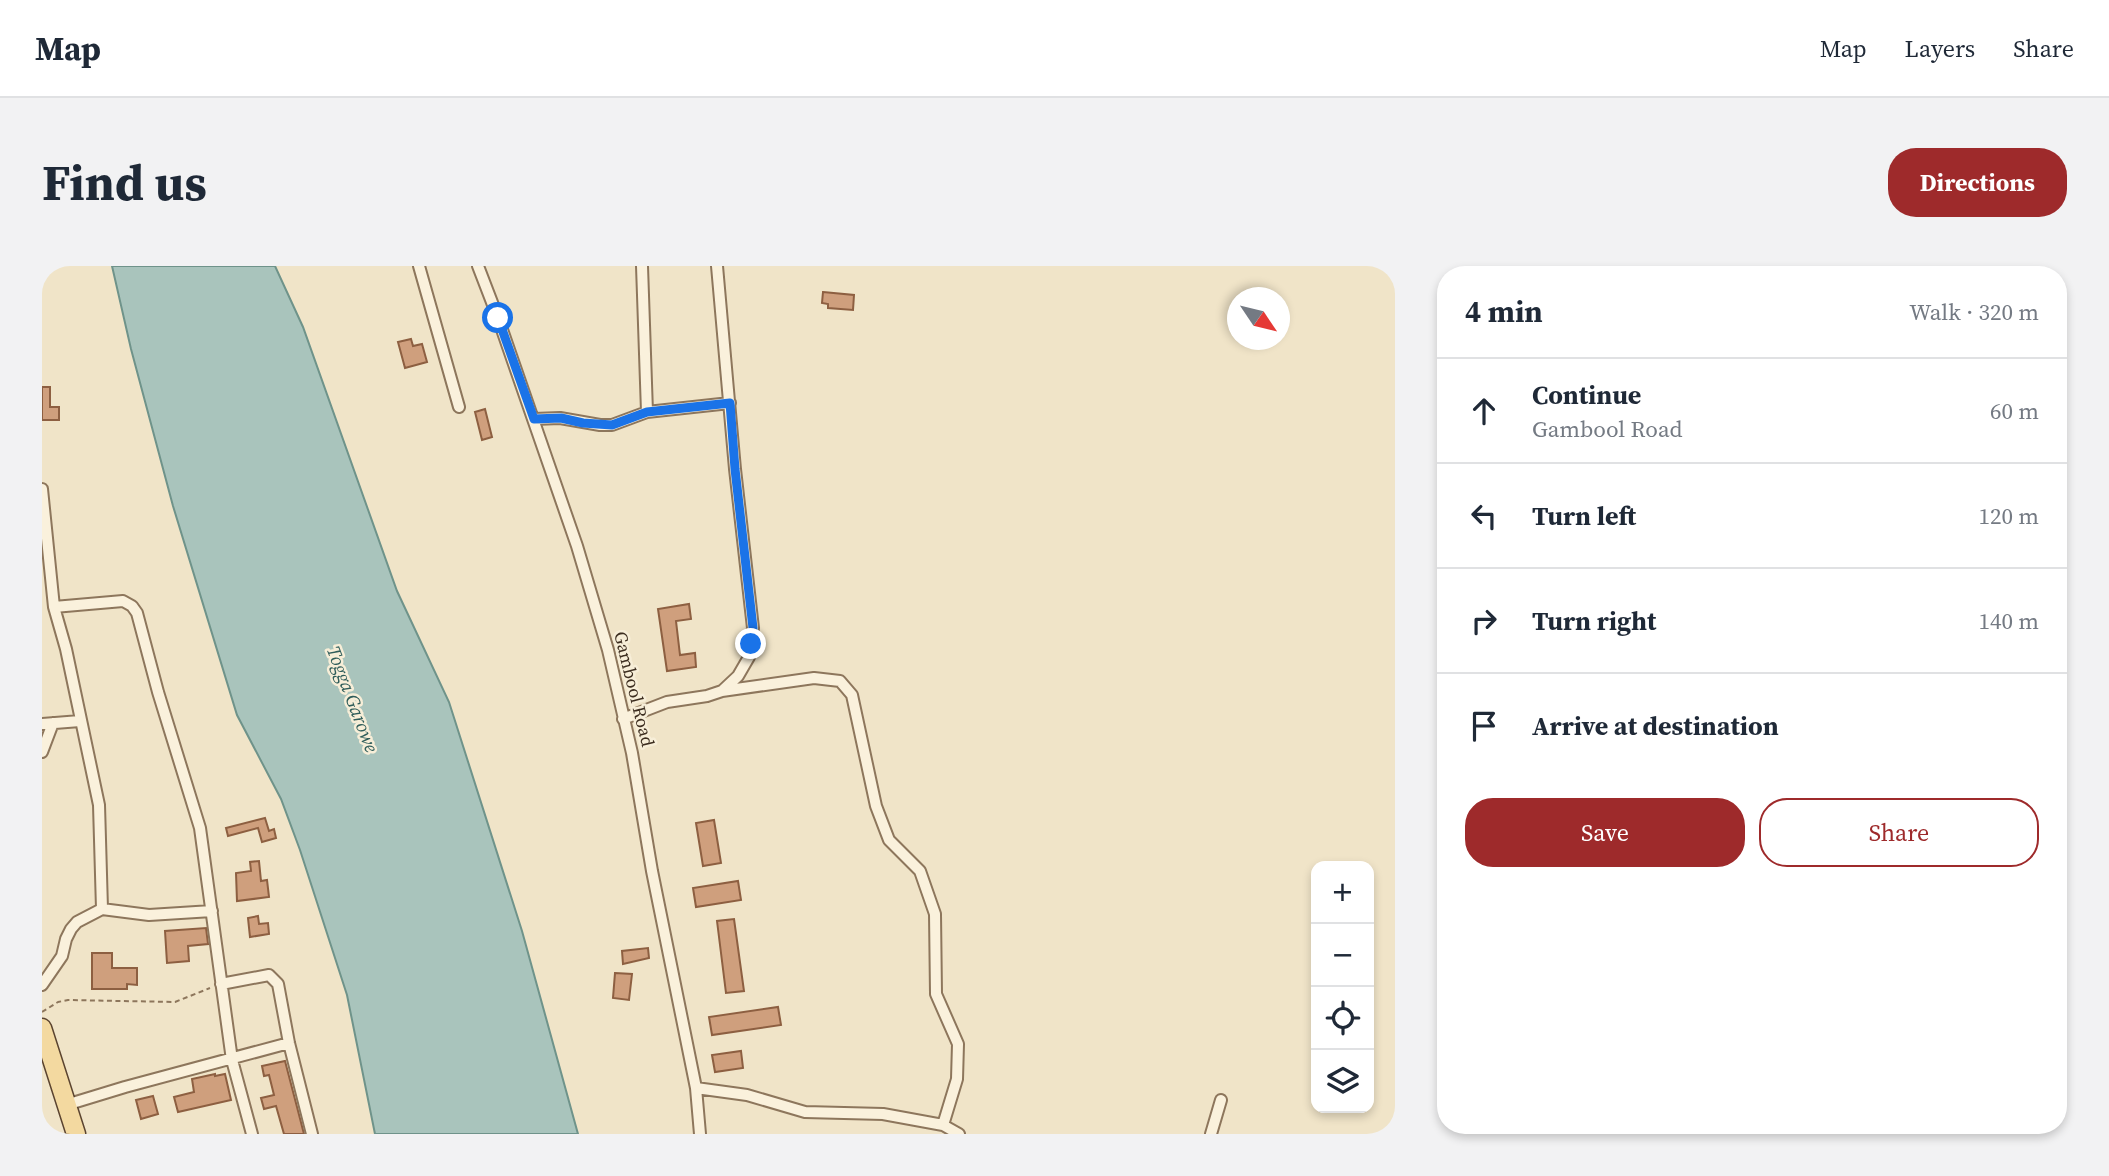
<!DOCTYPE html>
<html lang="en">
<head>
<meta charset="utf-8">
<style>
	body { margin:0; font-family:"Source Serif 4",serif; background:#f2f2f3; color:#1f2937 }
	.controls { position:absolute; right:21px; bottom:21px; display:grid; overflow:hidden; border-radius:14px; box-shadow:0 4px 10px #0003 }
	.controls button { width:63px; height:63px; display:grid; place-items:center; padding:0; border:0; border-bottom:2px solid #e0e1e3; background:#fff; color:#1f2937; font:35px sans-serif }
	.compass { position:absolute; left:1185px; top:21px; width:63px; height:63px; border-radius:50%; background:#fff; box-shadow:0 4px 10px #0003; rotate:125deg }
	.stop { position:absolute; width:21px; height:21px; margin:-16px; border:5px solid #1a73e8; border-radius:50%; background:#fff }
	.stop.end { background:#1a73e8; border-color:#fff; box-shadow:0 2px 7px #0008 }
	.list { margin:0; padding:0; list-style:none }
	h2 { display:flex; justify-content:space-between; align-items:center; height:91px; margin:0; padding:0 28px; font-size:30px }
	h2 small { font-size:23px; font-weight:400; color:#747a83 }
	.list li { display:grid; grid-template-columns:46px 1fr auto; gap:21px; align-items:center; box-sizing:border-box; height:105px; padding:0 28px; border-top:2px solid #e0e1e3 }
	.list b { display:block; font-size:26px; white-space:nowrap }
	.list p { margin:0; font-size:23px; white-space:nowrap; color:#747a83 }
	.list em { font-size:23px; font-style:normal; color:#747a83 }
	.actions { display:flex; gap:14px; padding:21px 28px }
	.actions a { flex:1; padding:16px 0; border:2px solid #9e2a2b; border-radius:28px; text-align:center; font-size:24px; color:#9e2a2b }
	.actions .main { background:#9e2a2b; color:#fff }
	.icon { flex:none; width:38px; height:38px; fill:none; stroke:currentColor; stroke-width:2; stroke-linecap:round; stroke-linejoin:round }
	.map { position:relative; flex:none; width:1353px; height:868px; overflow:hidden; border-radius:28px }
	header { display:flex; align-items:center; gap:42px; box-sizing:border-box; height:98px; padding:0 35px; background:#fff; border-bottom:2px solid #e0e1e3 }
	header strong { font-size:33px }
	nav { display:flex; gap:38px; margin-inline-start:auto; font-size:24px }
	.intro { display:flex; align-items:center; justify-content:space-between; box-sizing:border-box; height:168px; padding:0 42px }
	h1 { margin:0; font-size:49px }
	.button { padding:18px 32px; border-radius:28px; background:#9e2a2b; color:#fff; font-size:24px; font-weight:700 }
	main { display:flex; gap:42px; padding:0 42px }
	aside { flex:1; background:#fff; border-radius:28px; box-shadow:0 4px 10px #0003 }
	.map>svg:first-child { display:block }
</style>
</head>
<body>
<header>
<strong>Map</strong>
<nav><a>Map</a><a>Layers</a><a>Share</a></nav>
</header>
<div class="intro"><h1>Find us</h1><a class="button">Directions</a></div>
<main>
<div class="map">
<svg width="1353" height="868" viewBox="0 0 1353 868">
	<rect width="100%" height="100%" fill="#f0e4c8"/>
	<path fill="#a9c4bc" stroke="#6f938a" stroke-width="2" d="M 70,0 L 233,0 L 261,61 L 355,325 L 407,436 L 480,665 L 536,868 L 333,868 L 305,729 L 258,584 L 239,533 L 195,449 L 131,240 L 89,83 Z"/>
	<path fill="#cf9f7d" stroke="#8d5f41" stroke-width="2" d="M 781,26 L 812,29 L 811,44 L 786,42 L 786,38 L 780,37 Z
		M 369,73 L 371,80 L 380,78 L 385,96 L 363,102 L 356,76 Z
		M 0,121 L 8,121 L 8,141 L 17,141 L 17,154 L 0,154 Z
		M 443,143 L 450,171 L 440,174 L 433,146 Z
		M 647,338 L 649,353 L 634,355 L 638,389 L 653,387 L 654,401 L 625,405 L 616,343 Z
		M 223,552 L 227,565 L 232,563 L 234,572 L 220,576 L 216,562 L 186,570 L 184,562 Z
		M 672,554 L 679,597 L 661,600 L 654,557 Z
		M 217,595 L 219,615 L 225,614 L 227,631 L 195,635 L 194,607 L 209,605 L 208,596 Z
		M 696,615 L 699,634 L 654,641 L 651,622 Z
		M 216,650 L 217,658 L 226,657 L 227,668 L 208,671 L 206,652 Z
		M 692,653 L 702,725 L 684,727 L 675,655 Z
		M 164,662 L 166,678 L 146,680 L 147,695 L 125,697 L 123,665 Z
		M 606,682 L 607,692 L 581,698 L 580,685 Z
		M 50,687 L 70,687 L 70,702 L 95,702 L 95,719 L 85,718 L 85,723 L 50,723 Z
		M 573,707 L 590,708 L 587,734 L 571,732 Z
		M 736,741 L 739,759 L 670,769 L 667,751 Z
		M 699,785 L 701,802 L 673,806 L 670,789 Z
		M 243,795 L 255,841 L 262,868 L 242,868 L 234,840 L 222,843 L 219,832 L 232,829 L 227,809 L 222,810 L 220,800 Z
		M 173,808 L 173,810 L 183,808 L 189,834 L 136,846 L 132,831 L 152,826 L 150,813 Z
		M 111,830 L 116,848 L 99,853 L 94,834 Z"/>
	<g fill="none" stroke-linecap="round" stroke-linejoin="round">
		<g stroke="#8d765c" stroke-width="14">
			<path id="minor" d="M 377,0 L 417,141
				M 436,0 L 456,52 L 535,280 L 566,384 L 590,487 L 610,605 L 654,822 L 658,868
				M 600,0 L 605,146
				M 492,153 L 518,152 L 558,159 L 570,159 L 605,146 L 688,137
				M 0,223 L 12,341 L 24,383 L 57,539 L 60,643
				M 12,341 L 81,335 L 90,340 L 95,347 L 116,426 L 158,562 L 190,794 L 210,868
				M 680,425 L 772,412 L 798,415 L 810,429 L 834,540 L 847,574 L 878,605 L 893,648 L 894,728 L 916,778 L 915,813 L 901,859
				M 581,453 L 625,436 L 665,430 L 680,425 L 696,410 L 707,391 L 711,362 L 693,203 L 675,0
				M 0,458 L 38,455
				M 0,486 L 11,457
				M 179,718 L 227,709 L 236,718 L 247,777 L 270,868
				M 0,719 L 20,690 L 24,673 L 29,663 L 35,656 L 60,643 L 107,649 L 170,645
				M 654,822 L 705,829 L 763,846 L 841,848 L 901,859 L 917,868
				M 24,839 L 83,821 L 247,777
				M 1169,868 L 1179,834"/>
		</g>
		<g stroke="#5b4430" stroke-width="21">
			<path id="primary" d="M 0,762 L 34,868"/>
		</g>
		<path stroke="#8d765c" stroke-width="2" stroke-dasharray="5 3.5" stroke-linecap="butt" d="M 0,746 L 16,736 L 26,734 L 133,736 L 168,722"/>
		<use href="#minor" stroke="#faf1dc" stroke-width="10"/>
		<use href="#primary" stroke="#f3d9a0" stroke-width="18"/>
	</g>
	<g fill="none" stroke-linecap="round" stroke-linejoin="round">
		<path stroke="#1a73e8" stroke-width="9" d="M 456,52 L 492,153 L 519,152 L 541,157 L 570,159 L 605,146 L 688,137 L 693,203 L 711,362 L 709,378"/>
	</g>
	<g text-anchor="middle" stroke-width="5" stroke-linejoin="round" paint-order="stroke">
		<g font-size="18" fill="#3d2e20" stroke="#f7eed8">
			<text transform="translate(592 423) rotate(76)" y="6">Gambool Road</text>
		</g>
		<g font-size="19" font-style="italic" fill="#2f5d5a" stroke="#f7eed8">
			<text transform="translate(311 433) rotate(69)" y="7">Togga Garowe</text>
		</g>
	</g>
</svg>
<div class="controls">
<button>+</button>
<button>−</button>
<button><svg class="icon" aria-label="locate" viewBox="0 0 24 24"><circle cx="12" cy="12" r="6"/><path d="M12 2v4M12 18v4M2 12h4M18 12h4"/></svg></button>
<button><svg class="icon" aria-label="layers" viewBox="0 0 24 24"><path d="M12 4l9 5-9 5-9-5zM3 14l9 5 9-5"/></svg></button>
</div>
<svg class="compass" viewBox="-18 -18 36 36"><path d="M0-13l5 13h-10z" fill="#e53935"/><path d="M0 13l5-13h-10z" fill="#747a83"/></svg>
<div class="stop" style="left:456px;top:52px"></div>
<div class="stop end" style="left:709px;top:378px"></div>
</div>
<aside>
<h2>4 min<small>Walk · 320 m</small></h2>
<ul class="list">
<li><svg class="icon" aria-label="ahead" viewBox="0 0 24 24"><path d="M12 20V5M6 11l6-6 6 6"/></svg><div><b>Continue</b><p>Gambool Road</p></div><em>60 m</em></li>
<li><svg class="icon" aria-label="left" viewBox="0 0 24 24"><path d="M17 20v-9H6M10 6l-5 5 5 5"/></svg><div><b>Turn left</b></div><em>120 m</em></li>
<li><svg class="icon" aria-label="right" viewBox="0 0 24 24"><path d="M7 20v-9h11M14 6l5 5-5 5"/></svg><div><b>Turn right</b></div><em>140 m</em></li>
<li><svg class="icon" aria-label="arrive" viewBox="0 0 24 24"><path d="M6 21V4h12l-3 4 3 4H6"/></svg><div><b>Arrive at destination</b></div></li>
</ul>
<div class="actions"><a class="main">Save</a><a>Share</a></div>
</aside>
</main>
</body>
</html>
